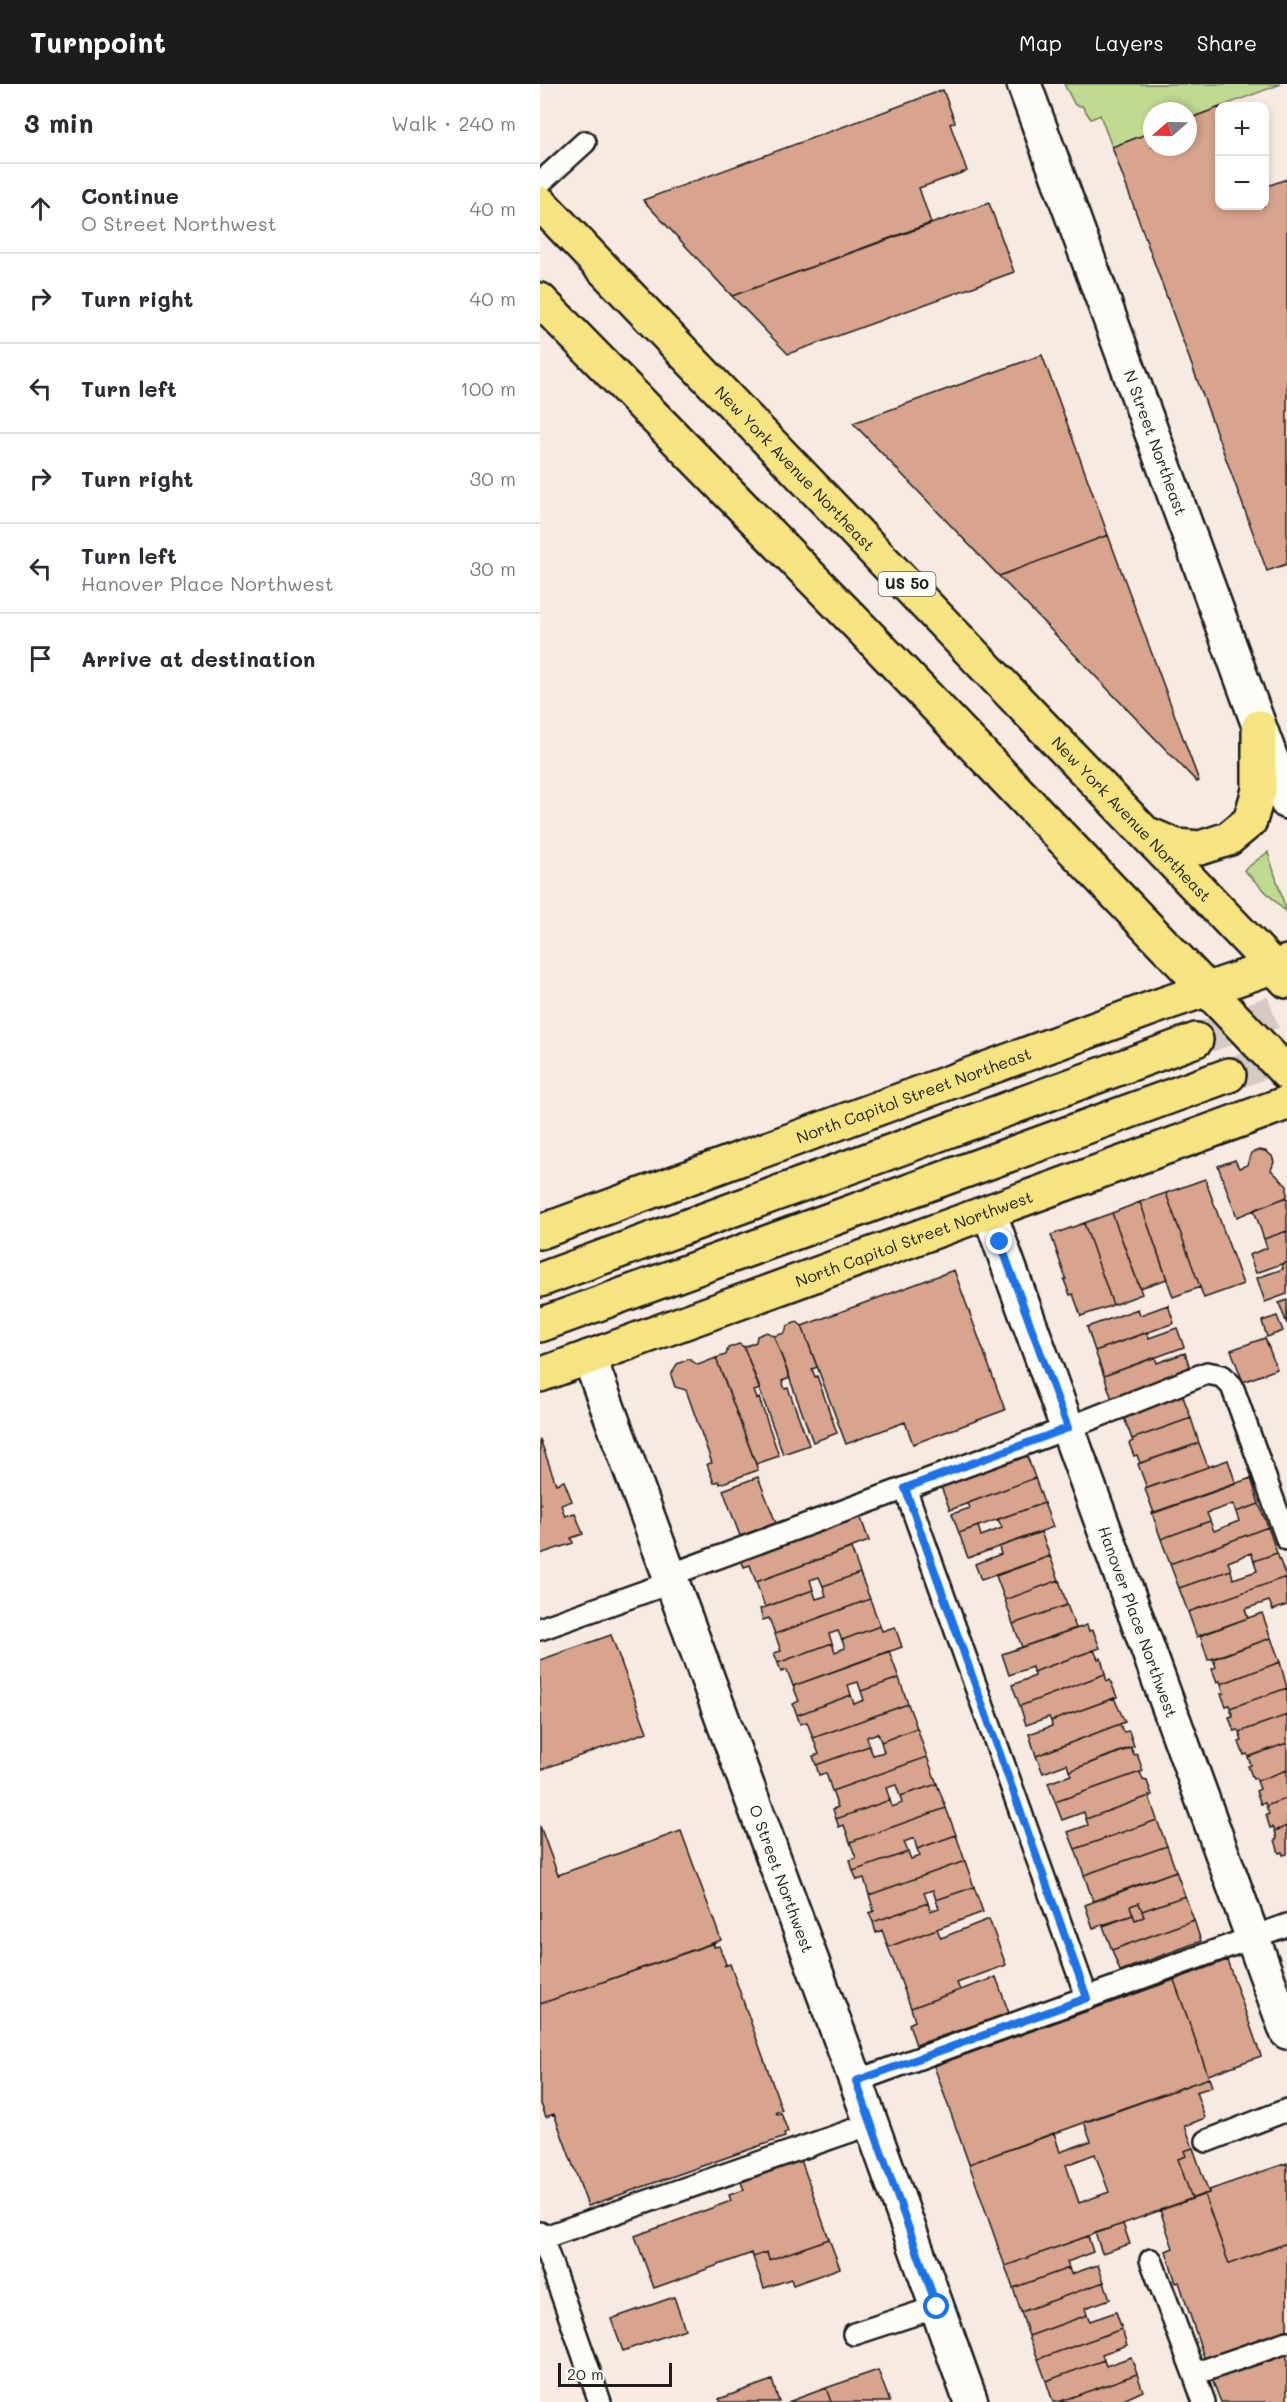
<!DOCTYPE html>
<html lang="en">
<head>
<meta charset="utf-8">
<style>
	body { margin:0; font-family:Mali,sans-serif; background:#f2f2f3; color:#2b2b33 }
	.controls { position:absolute; right:18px; top:18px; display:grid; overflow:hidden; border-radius:12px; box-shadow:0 3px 9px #0003 }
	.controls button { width:54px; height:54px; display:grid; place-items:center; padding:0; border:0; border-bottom:2px solid #e1e1e2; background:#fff; color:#2b2b33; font:30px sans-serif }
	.compass { position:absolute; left:603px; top:18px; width:54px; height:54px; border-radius:50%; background:#fff; box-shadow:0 3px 9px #0003; rotate:250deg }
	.scale { position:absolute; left:18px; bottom:15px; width:114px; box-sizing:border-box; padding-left:6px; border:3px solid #1c1c1c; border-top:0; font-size:16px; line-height:21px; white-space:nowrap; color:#1c1c1c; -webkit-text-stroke:4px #fdfcf7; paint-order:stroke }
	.stop { position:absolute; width:18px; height:18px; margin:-14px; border:4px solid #1a73e8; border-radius:50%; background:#fff }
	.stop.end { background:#1a73e8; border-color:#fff; box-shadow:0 2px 6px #0008 }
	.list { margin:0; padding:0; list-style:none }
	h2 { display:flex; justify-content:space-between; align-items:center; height:78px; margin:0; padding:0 24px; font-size:26px }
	h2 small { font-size:20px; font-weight:400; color:#7c7c81 }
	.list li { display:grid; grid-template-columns:39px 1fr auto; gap:18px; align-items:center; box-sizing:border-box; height:90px; padding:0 24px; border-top:2px solid #e1e1e2 }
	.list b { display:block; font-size:22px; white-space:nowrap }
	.list p { margin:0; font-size:20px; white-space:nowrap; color:#7c7c81 }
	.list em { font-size:20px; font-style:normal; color:#7c7c81 }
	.icon { flex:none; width:33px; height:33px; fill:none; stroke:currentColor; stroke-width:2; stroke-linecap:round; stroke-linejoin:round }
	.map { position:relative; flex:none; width:747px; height:2318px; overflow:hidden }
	header { display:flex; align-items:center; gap:36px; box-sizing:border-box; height:84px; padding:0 30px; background:#1c1c1c; color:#fff }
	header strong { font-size:28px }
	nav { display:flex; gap:33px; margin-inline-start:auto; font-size:21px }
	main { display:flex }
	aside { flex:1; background:#fff }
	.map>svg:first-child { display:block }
</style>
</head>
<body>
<header>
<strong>Turnpoint</strong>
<nav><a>Map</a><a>Layers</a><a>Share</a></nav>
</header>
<main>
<aside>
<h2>3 min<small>Walk · 240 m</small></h2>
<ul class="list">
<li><svg class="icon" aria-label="ahead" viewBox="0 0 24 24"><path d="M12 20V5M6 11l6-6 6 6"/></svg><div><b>Continue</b><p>O Street Northwest</p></div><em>40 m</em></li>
<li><svg class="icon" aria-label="right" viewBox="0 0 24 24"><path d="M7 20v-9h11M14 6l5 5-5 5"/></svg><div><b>Turn right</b></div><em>40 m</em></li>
<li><svg class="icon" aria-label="left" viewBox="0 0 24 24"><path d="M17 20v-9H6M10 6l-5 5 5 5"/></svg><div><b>Turn left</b></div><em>100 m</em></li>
<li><svg class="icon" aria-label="right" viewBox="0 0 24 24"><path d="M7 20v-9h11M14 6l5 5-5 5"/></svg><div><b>Turn right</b></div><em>30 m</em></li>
<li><svg class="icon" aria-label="left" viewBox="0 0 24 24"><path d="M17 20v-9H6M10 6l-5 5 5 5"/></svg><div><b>Turn left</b><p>Hanover Place Northwest</p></div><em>30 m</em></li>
<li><svg class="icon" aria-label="arrive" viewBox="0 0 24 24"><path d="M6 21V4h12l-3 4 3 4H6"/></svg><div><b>Arrive at destination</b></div></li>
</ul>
</aside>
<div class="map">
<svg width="747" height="2318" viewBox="0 0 747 2318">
	<rect width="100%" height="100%" fill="#f6eae2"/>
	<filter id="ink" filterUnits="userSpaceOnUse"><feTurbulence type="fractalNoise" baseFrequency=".0167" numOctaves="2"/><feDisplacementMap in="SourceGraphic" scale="12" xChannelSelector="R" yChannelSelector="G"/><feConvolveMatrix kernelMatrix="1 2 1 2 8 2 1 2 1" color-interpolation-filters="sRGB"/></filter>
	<g filter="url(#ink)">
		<path fill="#c0da91" stroke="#6e7b56" stroke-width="1.5" d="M 524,0 L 741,0 L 648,35 L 648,27 L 612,27 L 612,48 L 572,63 L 560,31 L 551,35 L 542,22 L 535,21 Z
			M 728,768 L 728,769 L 747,829 L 704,786 Z"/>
		<path fill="#d8a48d" stroke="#1c1c1c" stroke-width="1.5" fill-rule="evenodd" d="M 403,6 L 415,38 L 410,40 L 427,87 L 379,104 L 391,139 L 192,212 L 103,116 Z
			M 680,23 L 680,122 L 724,122 L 724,103 L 747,95 L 747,480 L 727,487 L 572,63 L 612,48 L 612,63 L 648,63 L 648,35 Z
			M 449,119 L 474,188 L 248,270 L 192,212 Z
			M 502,271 L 568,451 L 459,492 L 313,339 Z
			M 568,451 L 659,697 L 657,698 L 459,492 Z
			M 719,1066 L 725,1067 L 732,1072 L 734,1078 L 731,1086 L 747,1102 L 747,1113 L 697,1133 L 678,1082 L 695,1076 L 699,1084 L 707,1081 L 711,1069 Z
			M 665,1095 L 703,1200 L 664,1214 L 626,1109 Z
			M 626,1109 L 660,1203 L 633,1213 L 600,1118 Z
			M 747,1113 L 747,1147 L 724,1155 L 714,1126 Z
			M 600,1118 L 627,1195 L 600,1204 L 572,1129 Z
			M 572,1129 L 602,1210 L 573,1221 L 544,1139 Z
			M 544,1139 L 573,1221 L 541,1232 L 533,1210 L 530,1211 L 524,1196 L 526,1195 L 511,1151 Z
			M 747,1147 L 747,1178 L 716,1189 L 709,1171 L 727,1164 L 724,1155 Z
			M 747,1178 L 747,1210 L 725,1218 L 717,1194 L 743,1185 L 742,1180 Z
			M 414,1186 L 465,1326 L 373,1360 L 365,1338 L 306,1360 L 262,1242 Z
			M 747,1216 L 747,1240 L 739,1219 Z
			M 628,1221 L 634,1239 L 555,1267 L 547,1243 L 598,1225 L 600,1231 Z
			M 737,1232 L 743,1247 L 727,1253 L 722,1237 Z
			M 257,1238 L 262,1242 L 277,1283 L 272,1285 L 275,1293 L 277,1292 L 297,1349 L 273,1358 L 234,1252 L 245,1249 L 247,1242 Z
			M 637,1244 L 644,1263 L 564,1292 L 555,1267 L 607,1248 L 609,1254 Z
			M 227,1248 L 234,1252 L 250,1294 L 242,1297 L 245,1305 L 248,1304 L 269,1361 L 243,1370 L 204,1263 L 216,1258 L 217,1252 Z
			M 725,1254 L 737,1285 L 703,1298 L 691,1266 Z
			M 199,1260 L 204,1263 L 220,1305 L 214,1307 L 217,1315 L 219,1314 L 239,1372 L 216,1380 L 176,1274 L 186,1271 L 188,1264 Z
			M 645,1269 L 651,1287 L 572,1315 L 564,1292 L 615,1273 L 617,1279 Z
			M 176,1274 L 218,1386 L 180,1400 L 179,1397 L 174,1399 L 167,1380 L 172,1379 L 146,1306 L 135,1303 L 131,1291 L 137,1280 L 149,1275 L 158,1281 Z
			M 642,1310 L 651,1334 L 592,1355 L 583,1331 Z
			M 651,1334 L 659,1359 L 600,1379 L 597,1371 L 594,1372 L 589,1359 L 593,1357 L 592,1355 Z
			M 0,1355 L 16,1400 L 24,1397 L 32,1417 L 21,1421 L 25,1432 L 35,1429 L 43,1450 L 31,1454 L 33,1459 L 0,1470 Z
			M 659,1359 L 668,1383 L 607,1404 L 598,1380 Z
			M 486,1369 L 495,1394 L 410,1426 L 400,1400 Z
			M 688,1376 L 696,1400 L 614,1429 L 605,1405 Z
			M 218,1393 L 236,1439 L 200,1452 L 183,1406 Z
			M 495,1394 L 504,1419 L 419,1449 L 412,1430 L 430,1424 L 428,1419 Z
			M 711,1394 L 719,1420 L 696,1428 L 693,1420 L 667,1429 L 670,1437 L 621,1455 L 612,1429 Z
			M 504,1419 L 513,1443 L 428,1474 L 419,1449 L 438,1442 L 441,1452 L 462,1444 L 458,1435 Z
			M 719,1420 L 728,1443 L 630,1480 L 621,1455 L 670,1437 L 674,1447 L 699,1437 L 696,1428 Z
			M 319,1429 L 329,1457 L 216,1498 L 210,1481 L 204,1483 L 199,1470 Z
			M 728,1443 L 737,1469 L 714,1477 L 711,1469 L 688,1478 L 691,1486 L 639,1504 L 630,1480 Z
			M 501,1448 L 510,1472 L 441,1496 L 435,1480 L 461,1470 L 459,1463 Z
			M 311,1464 L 320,1489 L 283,1502 L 279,1493 L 270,1496 L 273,1506 L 225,1523 L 216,1498 Z
			M 737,1469 L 746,1493 L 648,1528 L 639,1504 L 691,1486 L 693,1495 L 717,1487 L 714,1477 Z
			M 510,1472 L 519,1496 L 465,1516 L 456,1492 Z
			M 320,1489 L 330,1515 L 235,1550 L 229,1534 L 223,1536 L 220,1525 L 273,1506 L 276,1515 L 286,1512 L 283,1502 Z
			M 746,1493 L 747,1521 L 733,1526 L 729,1517 L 705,1525 L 708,1534 L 657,1553 L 648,1528 Z
			M 519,1496 L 527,1521 L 473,1540 L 465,1516 Z
			M 330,1515 L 340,1542 L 302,1556 L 298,1547 L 289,1550 L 292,1559 L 238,1579 L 234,1569 L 241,1567 L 235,1550 Z
			M 527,1521 L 536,1544 L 482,1563 L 473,1540 Z
			M 722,1529 L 731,1554 L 668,1576 L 660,1551 Z
			M 547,1541 L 549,1547 L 553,1546 L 560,1564 L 493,1588 L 492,1583 L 469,1591 L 462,1570 Z
			M 340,1542 L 342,1547 L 355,1543 L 362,1563 L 253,1602 L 247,1586 L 241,1588 L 238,1579 L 292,1559 L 295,1568 L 305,1564 L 302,1556 Z
			M 71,1551 L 107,1648 L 0,1686 L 0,1576 Z
			M 731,1554 L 740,1578 L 681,1600 L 680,1597 L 677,1598 L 672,1585 L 676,1583 L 673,1575 Z
			M 554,1566 L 558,1575 L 561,1574 L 565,1590 L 480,1622 L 472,1601 L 495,1592 L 493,1588 Z
			M 349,1567 L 359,1594 L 321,1607 L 318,1598 L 308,1601 L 311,1611 L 257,1631 L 253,1620 L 259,1617 L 253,1602 Z
			M 740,1578 L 747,1604 L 690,1624 L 689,1621 L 686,1622 L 681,1610 L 684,1609 L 681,1600 Z
			M 565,1590 L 567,1598 L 570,1596 L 577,1613 L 511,1637 L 509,1633 L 486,1641 L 480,1622 Z
			M 359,1594 L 368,1620 L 273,1654 L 267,1638 L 260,1640 L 257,1631 L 311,1611 L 314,1620 L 324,1616 L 321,1607 Z
			M 747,1604 L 747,1631 L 699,1648 L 698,1646 L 694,1647 L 689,1633 L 693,1632 L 690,1624 Z
			M 574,1614 L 585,1638 L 496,1672 L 489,1650 L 512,1642 L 511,1637 Z
			M 368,1620 L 377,1644 L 341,1658 L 338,1649 L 327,1653 L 329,1662 L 276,1681 L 273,1672 L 279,1670 L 273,1654 Z
			M 747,1631 L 747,1659 L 708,1673 L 707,1670 L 704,1671 L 699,1658 L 702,1657 L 699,1648 Z
			M 580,1640 L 583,1648 L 589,1647 L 594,1662 L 529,1687 L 527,1680 L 503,1689 L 496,1672 Z
			M 377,1644 L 387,1673 L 292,1707 L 286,1689 L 279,1691 L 276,1681 L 329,1662 L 333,1671 L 344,1668 L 341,1658 Z
			M 747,1659 L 747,1686 L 717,1697 L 716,1694 L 713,1695 L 708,1682 L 711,1681 L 708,1673 Z
			M 591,1664 L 594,1671 L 597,1670 L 603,1687 L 515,1718 L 508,1699 L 531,1691 L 529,1687 Z
			M 387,1673 L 397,1700 L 360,1712 L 356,1701 L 346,1704 L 350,1716 L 296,1735 L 293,1725 L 298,1723 L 292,1707 Z
			M 747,1686 L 747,1714 L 726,1722 L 725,1719 L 721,1720 L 716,1707 L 720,1705 L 717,1697 Z
			M 600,1688 L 603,1696 L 607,1697 L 612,1711 L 546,1735 L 544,1728 L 522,1736 L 515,1718 Z
			M 397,1700 L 406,1724 L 310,1758 L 304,1741 L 299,1743 L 296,1735 L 350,1716 L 352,1723 L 362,1719 L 360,1712 Z
			M 609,1712 L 617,1736 L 535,1765 L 528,1748 L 548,1741 L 546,1735 Z
			M 747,1714 L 747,1742 L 735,1747 L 733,1743 L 730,1744 L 726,1731 L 729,1730 L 726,1722 Z
			M 406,1724 L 416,1751 L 377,1765 L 374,1754 L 364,1758 L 368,1768 L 313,1787 L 310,1776 L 316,1774 L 310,1758 Z
			M 617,1736 L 627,1762 L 544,1791 L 535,1765 Z
			M 0,1742 L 18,1791 L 141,1747 L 181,1856 L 0,1920 Z
			M 747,1742 L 747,1770 L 743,1771 L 742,1768 L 739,1769 L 735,1756 L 737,1755 L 735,1747 Z
			M 416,1751 L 425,1777 L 329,1811 L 324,1794 L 317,1796 L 313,1787 L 368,1768 L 371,1775 L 380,1772 L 377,1765 Z
			M 627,1762 L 636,1787 L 553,1817 L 544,1791 Z
			M 425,1777 L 434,1803 L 396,1816 L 393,1806 L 384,1809 L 388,1819 L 333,1838 L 329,1829 L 334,1827 L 329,1811 Z
			M 636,1787 L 645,1812 L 602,1827 L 599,1819 L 590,1822 L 593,1831 L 553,1844 L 545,1821 Z
			M 434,1803 L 443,1828 L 348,1863 L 342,1846 L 336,1849 L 333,1838 L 388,1819 L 390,1827 L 399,1824 L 396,1816 Z
			M 645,1812 L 654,1836 L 572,1866 L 563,1842 L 593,1831 L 595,1836 L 604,1833 L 602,1827 Z
			M 599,1819 L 604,1833 L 595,1836 L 590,1822 Z
			M 449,1835 L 466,1881 L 417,1899 L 420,1906 L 371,1924 L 348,1863 L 397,1845 L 401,1854 Z
			M 654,1836 L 661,1857 L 580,1887 L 572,1866 Z
			M 174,1859 L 174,1863 L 179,1862 L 186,1880 L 184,1882 L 190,1880 L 242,2026 L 236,2028 L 237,2030 L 241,2029 L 248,2048 L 244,2049 L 245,2053 L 48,2122 L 14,2030 L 6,2033 L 0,2017 L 0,1920 Z
			M 687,1876 L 721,1972 L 668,1991 L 634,1896 Z
			M 456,1893 L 469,1929 L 376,1961 L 369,1940 L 375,1937 L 371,1924 Z
			M 634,1896 L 669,1994 L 429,2080 L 394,1982 Z
			M 669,1994 L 672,2003 L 656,2008 L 665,2034 L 645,2042 L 653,2064 L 644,2067 L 646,2072 L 638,2075 L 652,2115 L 465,2182 L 429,2080 L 514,2049 L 520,2068 L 551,2057 L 544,2038 ZM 555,2070 L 569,2108 L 539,2119 L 526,2081 Z
			M 653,2064 L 669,2109 L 652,2115 L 638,2075 L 646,2072 L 644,2067 Z
			M 261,2076 L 289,2155 L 229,2176 L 227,2168 L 213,2173 L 212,2169 L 114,2204 L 95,2152 L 191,2117 L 189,2111 L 204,2106 L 201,2098 Z
			M 747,2079 L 747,2159 L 689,2180 L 664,2110 L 669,2109 L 669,2106 Z
			M 664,2110 L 689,2180 L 747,2159 L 747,2246 L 665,2276 L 639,2198 L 636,2199 L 626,2167 L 633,2164 L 620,2126 Z
			M 583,2140 L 590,2160 L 562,2169 L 555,2149 Z
			M 548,2152 L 553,2168 L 527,2178 L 529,2184 L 473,2204 L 465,2182 Z
			M 289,2155 L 300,2184 L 253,2201 L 251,2195 L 224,2204 L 213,2173 L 227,2168 L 229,2176 Z
			M 558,2181 L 564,2198 L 481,2228 L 473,2204 L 529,2184 L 531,2190 Z
			M 564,2198 L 570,2215 L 545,2224 L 547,2231 L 489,2252 L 481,2228 Z
			M 134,2213 L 145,2245 L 83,2267 L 71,2235 Z
			M 576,2228 L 582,2245 L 498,2275 L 489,2252 L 547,2231 L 550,2237 Z
			M 582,2245 L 587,2261 L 562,2270 L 564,2276 L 506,2297 L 498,2275 Z
			M 747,2265 L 747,2318 L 681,2318 L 671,2293 Z
			M 591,2273 L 597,2290 L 518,2318 L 513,2318 L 506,2297 L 564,2276 L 566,2282 Z
			M 338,2286 L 350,2318 L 291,2318 L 286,2304 Z
			M 597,2290 L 603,2307 L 579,2318 L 518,2318 Z
			M 232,2296 L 239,2318 L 181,2318 L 179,2315 Z
			M 286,2304 L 291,2318 L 248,2318 Z"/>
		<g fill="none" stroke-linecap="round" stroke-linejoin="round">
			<path stroke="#d5cbc4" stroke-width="33" stroke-dasharray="33 16" stroke-linecap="butt" d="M 656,956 L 747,923
				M 689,991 L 747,969"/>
			<g stroke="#1c1c1c" stroke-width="26">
				<path id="service" d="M 0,99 L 45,58
					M 365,1404 L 547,1914
					M 130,1491 L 528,1344 L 667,1289 L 682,1292 L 692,1302 L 747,1455
					M 0,1545 L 132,1498
					M 316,1997 L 747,1841
					M 667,2057 L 747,2026
					M 0,2149 L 2,2154 L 331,2040
					M 2,2154 L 60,2318
					M 611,2176 L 654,2290
					M 314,2250 L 397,2223
					M 664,2318 L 654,2290 L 747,2258"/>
			</g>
			<g stroke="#1c1c1c" stroke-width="38">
				<g id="minor">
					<path id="s1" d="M 484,0 L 747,718"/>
					<path id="s2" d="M 449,1128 L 747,1948"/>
				</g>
			</g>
			<g stroke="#1c1c1c" stroke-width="38">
				<g id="tertiary">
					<path id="s3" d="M 49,1273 L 316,1997 L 431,2318"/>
				</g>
			</g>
			<g stroke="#1c1c1c" stroke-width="38">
				<g id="primary">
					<path id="s4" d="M 0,1148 L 618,922 L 747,878"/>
					<path d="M 0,1196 L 656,956"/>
					<path d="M 0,1241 L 689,991"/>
					<path id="s5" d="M 0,1291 L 747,1019"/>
				</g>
			</g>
			<g stroke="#1c1c1c" stroke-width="38">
				<g id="trunk">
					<path id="s6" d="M 0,119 L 747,897"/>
					<path d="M 0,216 L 323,546 L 747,989"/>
					<path d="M 610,751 L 636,762 L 660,764 L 688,755 L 710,737 L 719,706 L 719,643"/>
				</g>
			</g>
			<use href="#service" stroke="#fdfcf7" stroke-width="21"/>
			<use href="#minor" stroke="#fdfcf7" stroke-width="33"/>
			<use href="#tertiary" stroke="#fdfcf7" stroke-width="33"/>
			<use href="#primary" stroke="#f6e381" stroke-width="33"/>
			<use href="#trunk" stroke="#f6e381" stroke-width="33"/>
		</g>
	</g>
	<g fill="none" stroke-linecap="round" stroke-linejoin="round" filter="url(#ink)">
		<path stroke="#1a73e8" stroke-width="8" d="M 397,2223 L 316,1997 L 547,1914 L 365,1404 L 528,1344 L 460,1158"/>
	</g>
	<g text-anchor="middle" stroke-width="4.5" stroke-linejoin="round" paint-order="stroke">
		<rect fill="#fdfcf7" stroke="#605f5e" stroke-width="1.5" x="338.5" y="488" width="57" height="24" rx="4.5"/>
		<g font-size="15" font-weight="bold" fill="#1c1c1c">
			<text x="367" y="505">US 50</text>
		</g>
		<g font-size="16" fill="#1c1c1c" stroke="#fdfcf7">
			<text dy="6" stroke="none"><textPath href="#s1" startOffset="382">N Street Northeast</textPath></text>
			<text dy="6" stroke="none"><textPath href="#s6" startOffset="368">New York Avenue Northeast</textPath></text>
			<text dy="6" stroke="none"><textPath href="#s6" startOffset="854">New York Avenue Northeast</textPath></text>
			<text dy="6" stroke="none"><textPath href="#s4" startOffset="398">North Capitol Street Northeast</textPath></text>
			<text dy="6" stroke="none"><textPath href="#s5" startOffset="398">North Capitol Street Northwest</textPath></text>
			<text dy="6" stroke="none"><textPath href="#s2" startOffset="436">Hanover Place Northwest</textPath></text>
			<text dy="6" stroke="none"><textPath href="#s3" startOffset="556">O Street Northwest</textPath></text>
		</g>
	</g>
</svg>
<div class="controls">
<button>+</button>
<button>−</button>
</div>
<svg class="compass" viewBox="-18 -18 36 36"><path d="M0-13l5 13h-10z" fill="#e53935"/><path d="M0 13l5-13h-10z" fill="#7c7c81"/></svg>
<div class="scale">20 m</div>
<div class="stop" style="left:397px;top:2223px"></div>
<div class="stop end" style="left:460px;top:1158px"></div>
</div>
</main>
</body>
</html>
